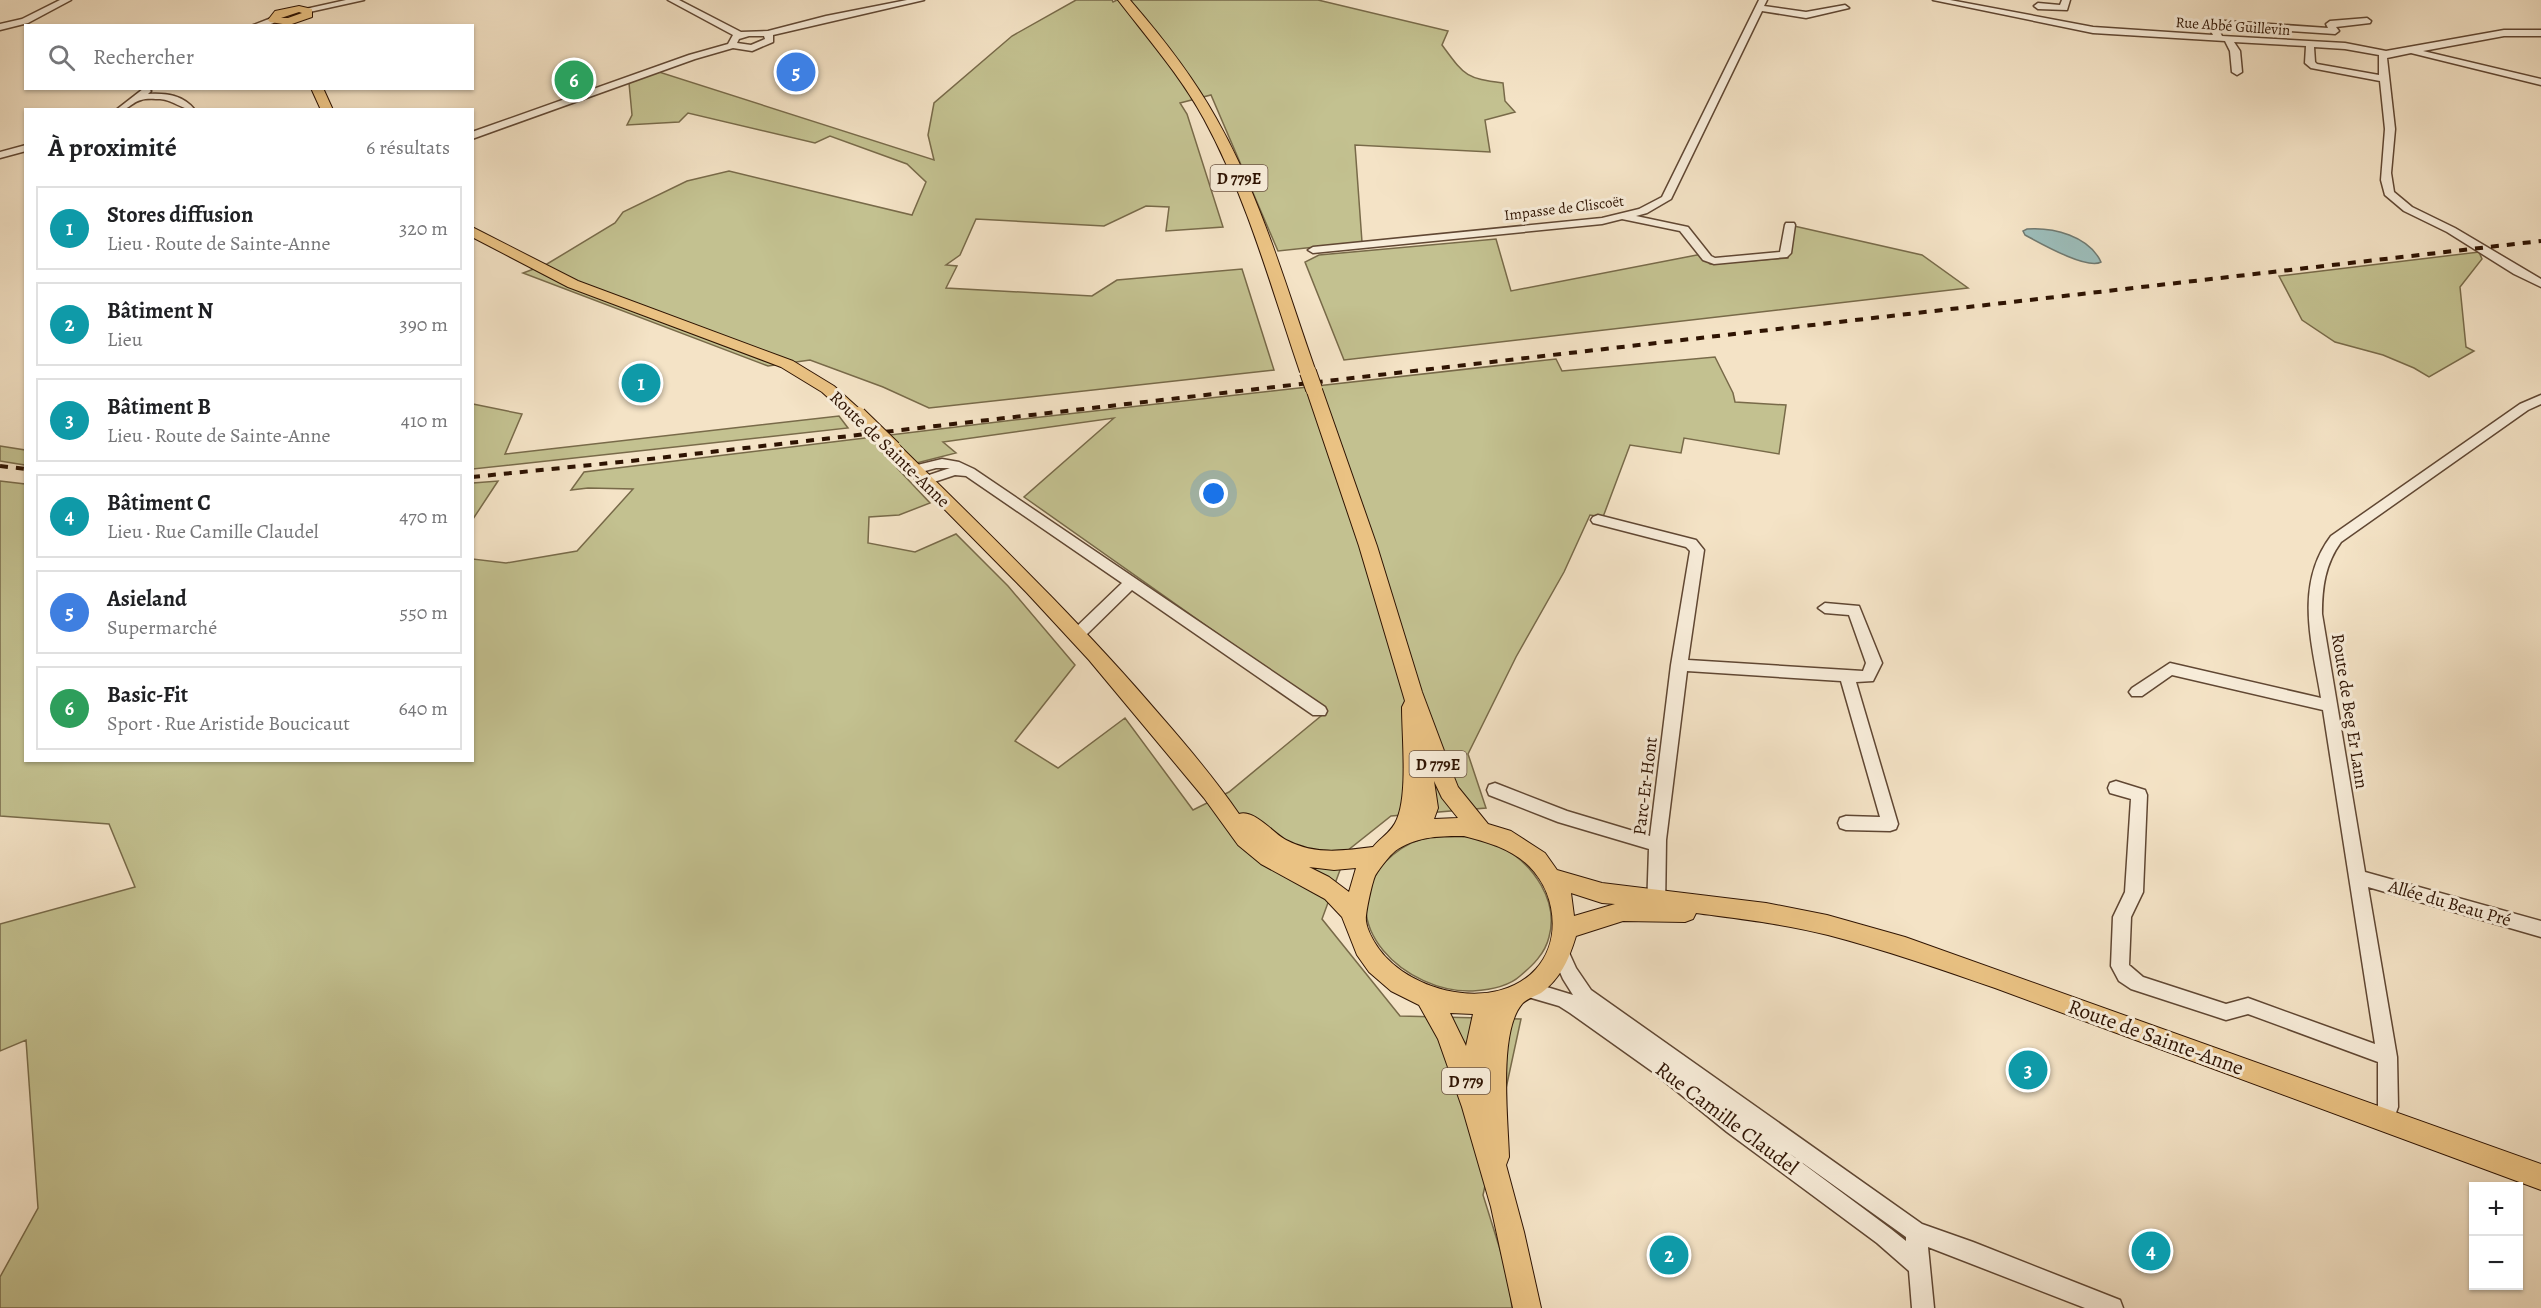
<!DOCTYPE html>
<html lang="fr">
<head>
<meta charset="utf-8">
<style>
	body { margin:0; font-family:Alegreya,serif; background:#f6f6f6; color:#202124 }
	.controls { position:absolute; right:18px; bottom:18px; display:grid; overflow:hidden; border-radius:0px; box-shadow:0 2px 4px #0004 }
	.controls button { width:54px; height:54px; display:grid; place-items:center; padding:0; border:0; border-bottom:2px solid #e0e0e0; background:#fff; color:#202124; font:30px sans-serif }
	.you { position:absolute; left:1214px; top:494px; width:21px; height:21px; margin:-15px; border:4px solid #fff; border-radius:50%; background:#1a73e8; box-shadow:0 0 0 9px #1a73e833 }
	.badge { display:grid; place-items:center; width:39px; height:39px; border-radius:50%; background:#8f2418; color:#fff; font-size:20px; font-weight:700 }
	.pin { position:absolute; translate:-50% -50%; border:3px solid #fff; box-shadow:0 2px 6px #0006 }
	.list { margin:0; padding:0; list-style:none }
	h2 { display:flex; justify-content:space-between; align-items:center; height:78px; margin:0; padding:0 24px; font-size:26px }
	h2 small { font-size:20px; font-weight:400; color:#757577 }
	.list li { display:grid; grid-template-columns:39px 1fr auto; gap:18px; align-items:center; box-sizing:border-box; height:84px; margin:0 12px 12px; padding:0 12px; border:2px solid #e0e0e0; border-radius:0px }
	.list b { display:block; font-size:22px; white-space:nowrap }
	.list p { margin:0; font-size:20px; white-space:nowrap; color:#757577 }
	.list em { font-size:20px; font-style:normal; color:#757577 }
	.icon { flex:none; width:33px; height:33px; fill:none; stroke:currentColor; stroke-width:2; stroke-linecap:round; stroke-linejoin:round }
	.map { position:relative; flex:none; width:2541px; height:1308px; overflow:hidden }
	.search { position:absolute; background:#fff; box-shadow:0 2px 4px #0004; left:24px; top:24px; width:450px; height:66px; display:flex; align-items:center; gap:15px; box-sizing:border-box; padding:0 21px; border-radius:0px; color:#757577; font-size:22px }
	.panel { position:absolute; background:#fff; box-shadow:0 2px 4px #0004; left:24px; top:108px; width:450px; height:654px; border-radius:0px }
	.map>svg:first-child { display:block }
</style>
</head>
<body>
<div class="map">
<svg width="2541" height="1308" viewBox="0 0 2541 1308">
	<rect width="100%" height="100%" fill="#f4e3c6"/>
	<filter id="stains"><feTurbulence type="fractalNoise" baseFrequency=".00333" numOctaves="4"/><feColorMatrix values="0 0 0 0 .2 0 0 0 0 .09 0 0 0 0 .02 0 0 0 .5 -.17"/></filter>
	<radialGradient id="worn" r=".72"><stop offset=".6" stop-color="#630" stop-opacity="0"/><stop offset="1" stop-color="#630" stop-opacity=".3"/></radialGradient>
	<path fill="#c3c190" stroke="#786a49" stroke-width="1.5" fill-rule="evenodd" d="M 1076,0 L 1112,0 L 1113,2 L 1117,0 L 1318,0 L 1448,31 L 1442,45 C 1465,76 1465,78 1503,83 L 1505,101 L 1515,112 L 1485,120 L 1490,152 L 1355,145 L 1362,242 L 1278,251 L 1211,95 L 1180,103 L 1187,114 L 1223,227 L 1166,231 L 1169,207 L 1146,206 L 1104,226 L 976,219 L 960,255 L 946,265 L 957,266 L 946,288 L 1092,296 L 1117,280 L 1242,269 L 1274,370 L 929,408 L 883,387 L 810,360 L 768,366 L 523,273 L 547,264 L 615,223 L 623,212 L 687,181 L 729,171 L 912,215 L 926,182 L 907,164 L 830,136 L 815,143 L 688,113 L 679,122 L 627,125 L 632,115 L 629,83 L 656,71 L 934,160 L 928,135 L 934,103 L 1012,36 Z
		M 1794,226 L 1922,255 L 1968,288 L 1344,360 L 1305,262 L 1319,255 L 1496,239 L 1511,291 L 1702,254 L 1710,264 L 1788,258 Z
		M 2479,252 L 2482,259 L 2460,287 L 2466,347 L 2474,351 L 2429,377 L 2414,368 L 2383,355 L 2335,342 L 2302,320 L 2279,276 Z
		M 1715,357 L 1733,393 L 1735,402 L 1786,405 L 1779,454 L 1684,438 L 1681,453 L 1630,445 L 1603,517 L 1590,515 L 1564,572 L 1516,657 L 1468,754 L 1486,808 L 1391,816 L 1347,851 L 1322,919 L 1400,1016 L 1521,1019 L 1483,1195 L 1508,1275 L 1512,1308 L 0,1308 L 0,1277 L 38,1208 L 26,1040 L 0,1051 L 0,924 L 135,887 L 109,824 L 0,816 L 0,481 L 25,484 L 26,760 L 472,760 L 473,559 L 506,563 L 577,551 L 633,489 L 588,488 L 571,490 L 584,472 L 1023,419 L 1556,359 L 1562,371 ZM 1114,418 L 1024,497 L 1327,711 L 1229,792 L 1193,810 L 1125,718 L 1058,768 L 1015,741 L 1075,665 L 1008,586 L 956,534 L 915,552 L 868,543 L 869,517 L 899,515 L 930,503 L 897,468 L 956,453 L 943,442 Z
		M 473,404 L 522,414 L 505,454 L 839,416 L 848,428 L 473,469 Z
		M 0,446 L 25,450 L 25,465 L 0,461 Z
		M 498,481 L 473,519 L 473,483 Z
		M 1445,835 C 1465,836 1485,838 1503,848 C 1533,864 1559,901 1549,937 C 1545,954 1532,966 1520,976 C 1508,987 1488,990 1473,991 C 1407,994 1329,923 1385,862 C 1394,853 1406,844 1419,840 C 1427,837 1437,836 1445,835 Z"/>
	<path fill="#9cbdba" stroke="#707970" stroke-width="1.5" d="M 2027,229 C 2053,227 2089,236 2101,262 C 2087,270 2040,243 2025,235 L 2023,231 Z"/>
	<g fill="none" stroke-linecap="round" stroke-linejoin="round">
		<g stroke="#604733" stroke-width="3">
			<path id="minor" d="M 60,0 L 71,0 L 28,23 L 0,30 L 0,24 L 22,19 Z
				M 346,0 L 364,0 L 305,13 L 301,10 Z
				M 668,0 L 679,0 L 741,32 L 768,31 L 826,16 L 907,0 L 924,0 L 773,35 L 773,42 L 752,51 L 733,48 L 695,59 L 472,139 L 472,132 L 689,55 L 728,44 L 733,35 ZM 749,36 L 764,36 L 765,39 L 751,45 L 737,43 L 739,39 Z
				M 1759,0 L 1767,0 L 1764,6 L 1806,12 L 1845,5 L 1849,8 L 1806,18 L 1762,11 L 1671,199 L 1647,213 L 1636,216 L 1688,227 L 1711,256 L 1715,258 L 1780,252 L 1785,225 L 1786,223 L 1794,223 L 1795,225 L 1791,253 L 1787,257 L 1714,264 L 1703,260 L 1680,231 L 1622,219 L 1602,224 L 1313,253 L 1308,250 L 1313,247 L 1602,218 L 1639,209 L 1662,197 Z
				M 1933,0 L 1950,0 L 2093,27 L 2213,35 L 2207,23 L 2211,20 L 2328,28 L 2326,24 L 2330,21 L 2367,18 L 2371,21 L 2370,23 L 2336,27 L 2339,31 L 2335,34 L 2217,26 L 2222,36 L 2345,43 L 2386,51 L 2504,30 L 2541,30 L 2541,36 L 2504,36 L 2423,51 L 2541,79 L 2541,85 L 2411,53 L 2387,58 L 2395,129 L 2391,173 L 2394,192 L 2412,207 L 2455,228 L 2541,279 L 2541,287 L 2514,274 L 2447,232 L 2404,211 L 2385,195 L 2381,180 L 2385,129 L 2380,81 L 2311,68 L 2305,63 L 2306,46 L 2234,42 L 2240,51 L 2242,72 L 2237,75 L 2232,72 L 2230,51 L 2225,41 L 2093,33 ZM 2314,47 L 2345,49 L 2379,55 L 2379,75 L 2317,64 L 2315,62 Z
				M 2062,0 L 2070,0 L 2067,10 L 2038,9 L 2034,6 L 2038,3 L 2060,5 Z
				M 274,17 L 278,20 C 271,26 261,26 251,26 Z
				M 147,88 L 151,91 L 148,94 C 167,93 183,95 195,110 C 182,110 174,100 160,99 C 155,99 146,98 141,100 C 130,103 130,110 116,110 L 143,89 Z
				M 26,145 L 26,151 L 0,158 L 0,152 Z
				M 2541,395 L 2541,404 L 2528,410 L 2341,542 C 2325,564 2322,588 2322,614 L 2365,872 L 2541,921 L 2541,937 L 2368,887 L 2397,1057 L 2398,1107 L 2391,1127 L 2384,1129 L 2377,1127 L 2374,1120 L 2378,1107 L 2378,1062 L 2248,1014 L 2226,1020 L 2131,989 L 2119,981 L 2111,966 L 2113,917 L 2125,892 L 2131,799 L 2110,793 L 2108,788 L 2110,783 L 2116,781 L 2145,790 L 2147,795 L 2143,892 L 2131,917 L 2129,965 L 2143,977 L 2226,1004 L 2248,998 L 2375,1044 L 2323,710 L 2172,675 L 2142,696 L 2132,696 L 2129,692 L 2132,688 L 2170,663 L 2321,698 C 2312,643 2294,585 2331,536 L 2520,404 Z
				M 942,459 L 959,462 L 974,469 L 1325,707 L 1327,711 L 1325,715 L 1313,715 L 1132,590 L 1083,638 L 1073,638 L 1071,634 L 1073,630 L 1122,583 L 966,476 L 955,475 L 925,485 L 920,484 L 918,481 L 920,478 L 950,468 L 936,468 L 914,474 L 907,470 L 909,467 Z
				M 1598,515 L 1696,540 L 1704,550 L 1688,660 L 1863,671 L 1866,663 L 1849,615 L 1825,613 L 1818,608 L 1825,603 L 1859,606 L 1882,663 L 1873,681 L 1856,682 L 1898,824 L 1896,829 L 1890,831 L 1846,830 L 1840,828 L 1838,823 L 1840,818 L 1846,816 L 1880,817 L 1841,681 L 1687,671 L 1666,840 L 1665,909 L 1662,914 L 1656,916 L 1650,914 L 1647,909 L 1649,849 L 1558,822 L 1489,795 L 1487,790 L 1489,785 L 1495,783 L 1567,811 L 1650,836 L 1671,665 L 1690,551 L 1686,547 L 1593,523 L 1591,520 L 1593,517 Z
				M 1560,944 L 1566,946 L 1576,968 L 1591,990 L 1922,1224 L 1973,1242 L 2120,1300 L 2123,1308 L 2085,1308 L 1928,1247 L 1934,1308 L 1912,1308 L 1909,1271 L 1877,1243 L 1727,1132 L 1653,1072 L 1570,1013 L 1559,1006 L 1521,995 L 1518,989 L 1521,983 L 1527,981 L 1573,995 L 1563,979 L 1551,952 L 1554,946 ZM 1786,1151 L 1906,1237 L 1906,1241 L 1891,1229 Z"/>
		</g>
		<g stroke="#2e1302" stroke-width="2">
			<path id="major" d="M 1118,0 L 1130,0 C 1162,37 1192,75 1216,118 C 1261,197 1286,287 1316,372 L 1314,375 L 1308,377 L 1300,372 C 1271,287 1247,198 1204,119 C 1180,75 1148,39 1118,0 Z
				M 299,6 L 312,9 L 312,17 L 289,25 L 270,22 L 268,20 L 275,11 ZM 299,12 L 302,13 L 288,18 L 281,18 Z
				M 311,88 L 323,88 L 333,110 L 321,110 Z
				M 472,227 L 578,281 L 793,361 L 834,386 L 866,415 L 858,420 L 852,419 L 822,392 L 781,367 L 568,287 L 472,237 Z
				M 1314,384 L 1322,389 L 1377,546 L 1422,692 L 1452,772 L 1458,787 L 1488,824 L 1511,831 L 1545,853 L 1557,870 L 1602,883 L 1766,903 L 1827,915 L 1905,937 L 2541,1164 L 2541,1190 L 1995,988 C 1940,969 1885,950 1828,935 C 1785,924 1740,919 1696,913 L 1693,919 L 1685,922 L 1623,921 L 1576,936 C 1569,959 1561,978 1541,993 C 1535,996 1525,1000 1522,1004 C 1498,1032 1508,1120 1509,1157 L 1506,1165 L 1524,1232 L 1541,1308 L 1513,1308 L 1491,1207 L 1462,1107 L 1438,1039 L 1419,1005 L 1391,991 L 1369,972 L 1357,955 L 1342,917 L 1325,899 L 1261,864 L 1238,845 L 1204,798 L 1089,660 L 1027,593 L 885,449 L 887,445 L 899,445 C 988,533 1078,619 1159,714 C 1187,746 1215,779 1239,814 C 1254,809 1273,833 1286,840 C 1314,855 1343,851 1373,847 C 1381,837 1392,832 1397,819 C 1408,794 1402,736 1402,707 L 1405,701 L 1359,546 L 1306,389 ZM 1423,751 L 1429,768 L 1423,766 ZM 1434,781 L 1442,798 L 1458,818 L 1434,819 L 1438,808 ZM 1464,836 C 1487,842 1512,849 1529,866 C 1556,893 1562,940 1536,969 C 1496,1013 1411,993 1379,949 C 1374,942 1367,930 1366,921 C 1365,914 1372,883 1375,876 C 1379,869 1391,853 1398,849 C 1419,836 1441,836 1464,836 ZM 1309,867 L 1334,870 L 1356,868 L 1349,892 L 1329,877 ZM 1571,893 L 1602,903 L 1615,904 L 1574,916 ZM 1450,1013 L 1473,1014 L 1466,1046 Z"/>
		</g>
		<use href="#minor" fill="#f8edda" fill-rule="evenodd"/>
		<use href="#major" fill="#eac283" fill-rule="evenodd"/>
		<path stroke="#2e1302" stroke-width="4" stroke-dasharray="8 8" stroke-linecap="butt" d="M 0,466 L 26,469
			M 472,477 L 650,459 L 2541,241"/>
		<g stroke="#2e1302" stroke-width="18" stroke-linecap="butt">
			<path id="major-bridge" d="M 1308,372 L 1314,389
				M 858,415 L 893,449"/>
		</g>
		<use href="#major-bridge" stroke="#eac283" stroke-width="16"/>
	</g>
	<g text-anchor="middle" stroke-width="6" stroke-linejoin="round" paint-order="stroke">
		<g font-size="15" fill="#2e1302" stroke="#f8edda">
			<text transform="translate(2233 26) rotate(4)" y="5">Rue Abbé Guillevin</text>
			<text transform="translate(1564 208) rotate(-7)" y="5">Impasse de Cliscoët</text>
		</g>
		<g fill="#f8edda" stroke="#6b5443" stroke-width="1.5">
			<rect x="1210.5" y="165" width="57" height="26" rx="4.5"/>
			<rect x="1409.5" y="751" width="57" height="26" rx="4.5"/>
			<rect x="1442" y="1068" width="48" height="26" rx="4.5"/>
		</g>
		<g font-size="16" font-weight="bold" fill="#2e1302">
			<text x="1239" y="184">D 779E</text>
			<text x="1438" y="770">D 779E</text>
			<text x="1466" y="1087">D 779</text>
		</g>
		<g font-size="18" fill="#2e1302" stroke="#f8edda">
			<text transform="translate(890 449) rotate(44)" y="6">Route de Sainte-Anne</text>
			<text transform="translate(2350 711) rotate(81)" y="6">Route de Beg Er Lann</text>
			<text transform="translate(1645 786) rotate(-83)" y="6">Parc-Er-Hont</text>
			<text transform="translate(2450 903) rotate(16)" y="6">Allée du Beau Pré</text>
		</g>
		<g font-size="21" fill="#2e1302" stroke="#f8edda">
			<text transform="translate(2156 1037) rotate(20)" y="7">Route de Sainte-Anne</text>
			<text transform="translate(1727 1118) rotate(37)" y="7">Rue Camille Claudel</text>
		</g>
	</g>
	<rect width="100%" height="100%" filter="url(#stains)"/>
	<rect width="100%" height="100%" fill="url(#worn)"/>
</svg>
<div class="controls">
<button>+</button>
<button>−</button>
</div>
<div class="you"></div>
<div class="pin badge" style="left:641px;top:383px;background:#0f9aa8">1</div>
<div class="pin badge" style="left:1669px;top:1255px;background:#0f9aa8">2</div>
<div class="pin badge" style="left:2028px;top:1070px;background:#0f9aa8">3</div>
<div class="pin badge" style="left:2151px;top:1251px;background:#0f9aa8">4</div>
<div class="pin badge" style="left:796px;top:72px;background:#3f7fe0">5</div>
<div class="pin badge" style="left:574px;top:80px;background:#2e9e5b">6</div>
<div class="search"><svg class="icon" aria-label="search" viewBox="0 0 24 24"><circle cx="10" cy="10" r="6"/><path d="M15 15l6 6"/></svg>Rechercher</div>
<section class="panel">
<h2>À proximité<small>6 résultats</small></h2>
<ul class="list">
<li><span class="badge" style="background:#0f9aa8">1</span><div><b>Stores diffusion</b><p>Lieu · Route de Sainte-Anne</p></div><em>320 m</em></li>
<li><span class="badge" style="background:#0f9aa8">2</span><div><b>Bâtiment N</b><p>Lieu</p></div><em>390 m</em></li>
<li><span class="badge" style="background:#0f9aa8">3</span><div><b>Bâtiment B</b><p>Lieu · Route de Sainte-Anne</p></div><em>410 m</em></li>
<li><span class="badge" style="background:#0f9aa8">4</span><div><b>Bâtiment C</b><p>Lieu · Rue Camille Claudel</p></div><em>470 m</em></li>
<li><span class="badge" style="background:#3f7fe0">5</span><div><b>Asieland</b><p>Supermarché</p></div><em>550 m</em></li>
<li><span class="badge" style="background:#2e9e5b">6</span><div><b>Basic-Fit</b><p>Sport · Rue Aristide Boucicaut</p></div><em>640 m</em></li>
</ul>
</section>
</div>
</body>
</html>
